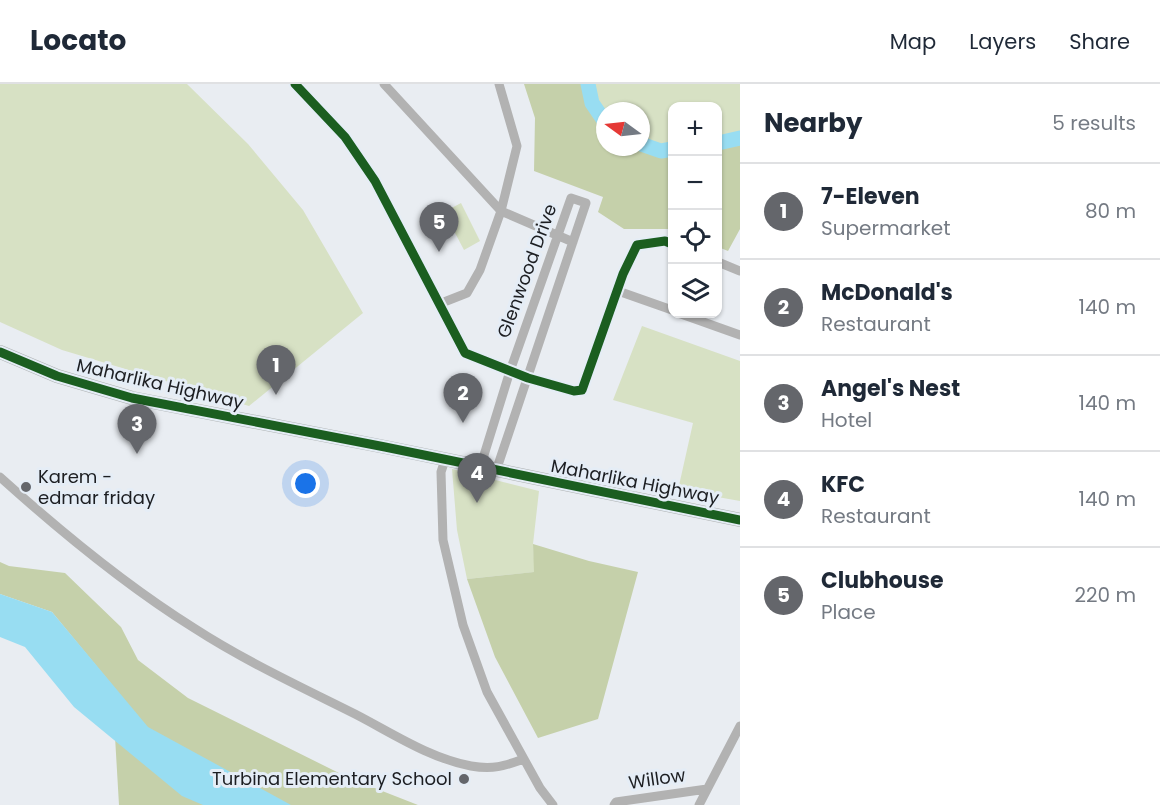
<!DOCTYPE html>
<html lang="en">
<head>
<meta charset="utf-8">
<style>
	body { margin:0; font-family:Poppins,sans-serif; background:#f6f6f7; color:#1f2937 }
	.controls { position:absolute; right:18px; top:18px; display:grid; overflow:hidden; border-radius:12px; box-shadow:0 2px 4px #0004 }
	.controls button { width:54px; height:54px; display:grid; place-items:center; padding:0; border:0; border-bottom:2px solid #e0e1e3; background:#fff; color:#1f2937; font:30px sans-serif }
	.compass { position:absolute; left:596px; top:18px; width:54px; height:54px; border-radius:50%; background:#fff; box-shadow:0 2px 4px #0004; rotate:285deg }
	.you { position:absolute; left:306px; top:400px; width:21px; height:21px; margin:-15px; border:4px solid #fff; border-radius:50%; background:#1a73e8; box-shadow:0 0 0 9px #1a73e833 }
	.badge { display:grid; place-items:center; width:39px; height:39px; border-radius:50%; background:#64666b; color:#fff; font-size:20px; font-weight:700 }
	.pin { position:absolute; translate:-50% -50px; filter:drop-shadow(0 2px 3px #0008) }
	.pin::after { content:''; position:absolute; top:32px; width:21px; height:18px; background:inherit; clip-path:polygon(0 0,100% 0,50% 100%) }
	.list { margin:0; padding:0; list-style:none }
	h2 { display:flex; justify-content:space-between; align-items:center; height:78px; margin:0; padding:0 24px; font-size:26px }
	h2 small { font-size:20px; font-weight:400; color:#747a83 }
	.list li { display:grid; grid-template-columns:39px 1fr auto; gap:18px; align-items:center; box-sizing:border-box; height:96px; padding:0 24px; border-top:2px solid #e0e1e3 }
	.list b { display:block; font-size:22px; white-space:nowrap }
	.list p { margin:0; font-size:20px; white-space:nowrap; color:#747a83 }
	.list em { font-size:20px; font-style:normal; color:#747a83 }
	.icon { flex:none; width:33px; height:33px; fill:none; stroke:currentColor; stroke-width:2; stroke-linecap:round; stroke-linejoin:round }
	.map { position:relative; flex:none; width:740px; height:721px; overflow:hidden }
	header { display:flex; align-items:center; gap:36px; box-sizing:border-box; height:84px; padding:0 30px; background:#fff; border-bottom:2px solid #e0e1e3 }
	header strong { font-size:28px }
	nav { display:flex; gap:33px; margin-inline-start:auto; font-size:21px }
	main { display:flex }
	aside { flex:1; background:#fff }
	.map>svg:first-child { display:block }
</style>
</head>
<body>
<header>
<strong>Locato</strong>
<nav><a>Map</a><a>Layers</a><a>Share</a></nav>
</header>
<main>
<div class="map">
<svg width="740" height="721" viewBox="0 0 740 721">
	<rect width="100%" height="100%" fill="#e9edf2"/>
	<path fill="#d7e1c4" d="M 0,0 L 187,0 L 248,60 L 303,126 L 363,229 L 249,322 L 62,266 L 0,238 Z
		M 588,0 L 740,0 L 740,54 L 718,59 L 718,22 L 672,22 L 672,65 L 661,67 L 641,60 L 641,27 L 605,27 L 605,38 L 592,19 Z
		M 461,119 L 480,157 L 464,166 L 444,128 Z
		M 642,242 L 740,277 L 740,417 L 678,406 L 693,339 L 613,316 Z
		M 452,385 L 539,407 L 533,460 L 535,488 L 467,495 L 457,446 Z"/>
	<path fill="#c5d0aa" d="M 524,0 L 588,0 L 592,19 L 605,38 L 605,63 L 641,63 L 641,60 L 661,67 L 672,65 L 672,145 L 624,145 L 598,128 L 603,113 L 534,87 L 535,34 Z
		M 740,54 L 740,145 L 728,167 L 718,163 L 718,59 Z
		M 533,460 L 589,477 L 638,488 L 598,635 L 538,654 L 495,573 L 467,495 L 534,488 Z
		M 0,478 L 9,482 L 65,489 L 121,543 L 138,576 L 188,614 L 349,694 L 418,721 L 119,721 L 112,601 L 52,528 L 0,510 Z"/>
	<path fill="#98ddf2" d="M 0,510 L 52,528 L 148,643 L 291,721 L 203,721 L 182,712 L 74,623 L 25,563 L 0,553 Z"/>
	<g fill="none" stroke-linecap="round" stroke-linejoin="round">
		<path stroke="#98ddf2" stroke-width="15" d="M 588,0 L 592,19 L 605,38
			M 718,59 L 740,54
			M 641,60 L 661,67 L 672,65"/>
		<path stroke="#b2b2b2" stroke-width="9" d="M 295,0 L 345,53 L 375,97 L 465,269 L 528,294 L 574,307 L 582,306 L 623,190 L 637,161 L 665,157 L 672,160
			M 384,0 L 501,127 L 573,158
			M 718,178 L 740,187
			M 618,207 L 672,226
			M 439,220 L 467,209 L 480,186 L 501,127 L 517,62 L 499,0
			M 681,230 L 740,251
			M 445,376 L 441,388 L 443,456 L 463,541 L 487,608 L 540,704 L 553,721
			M 480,384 L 510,287 L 571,114 L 586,119 L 496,387
			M 0,393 C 60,447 125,501 194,544 C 245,577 301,603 355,630 C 392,649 429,674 471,682 C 493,686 504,682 524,675
			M 614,721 L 616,718 L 707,705
			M 699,721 L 740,642"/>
		<path stroke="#aeb1b1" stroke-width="14" d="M 0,268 L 57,292 L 132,314 L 385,363 L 740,436"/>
		<g stroke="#e5edf6" stroke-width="13">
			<path id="cycleway" d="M 295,0 L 345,53 L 375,97 L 465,269 L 528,294 L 574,307 L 582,306 L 623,190 L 637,161 L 665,157 L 672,160
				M 0,268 L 57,292 L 132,314 L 385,363 L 740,436"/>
		</g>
		<use href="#cycleway" stroke="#1b5e20" stroke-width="9"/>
	</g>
	<g fill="#64666b" stroke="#e5edf6" stroke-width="2">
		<circle cx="26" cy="403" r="6"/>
		<circle cx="464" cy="695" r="6"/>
	</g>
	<g text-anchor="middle" stroke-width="6" stroke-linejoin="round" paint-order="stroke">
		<g font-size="18" fill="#1c1e22" stroke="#e5edf6">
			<text transform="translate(527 187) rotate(-70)" y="6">Glenwood Drive</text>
			<text transform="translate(160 300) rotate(13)" y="6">Maharlika Highway</text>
			<text transform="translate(635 398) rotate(11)" y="6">Maharlika Highway</text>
			<text transform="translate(657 695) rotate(-8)" y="6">Willow</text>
		</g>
		<g font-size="18" fill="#1c1e22" stroke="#e5edf6" text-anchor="start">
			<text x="38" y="399">Karem -<tspan x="38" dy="21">edmar friday</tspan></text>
			<text x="452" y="701" text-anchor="end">Turbina Elementary School</text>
		</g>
	</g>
</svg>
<div class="controls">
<button>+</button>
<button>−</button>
<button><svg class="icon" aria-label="locate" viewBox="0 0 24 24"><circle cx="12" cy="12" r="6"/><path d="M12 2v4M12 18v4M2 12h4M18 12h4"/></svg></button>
<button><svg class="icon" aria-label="layers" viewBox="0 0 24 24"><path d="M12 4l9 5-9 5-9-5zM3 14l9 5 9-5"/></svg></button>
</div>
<svg class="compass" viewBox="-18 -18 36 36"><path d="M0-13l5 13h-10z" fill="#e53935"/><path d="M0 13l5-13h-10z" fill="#747a83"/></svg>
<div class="you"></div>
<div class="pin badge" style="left:276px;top:311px">1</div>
<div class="pin badge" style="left:463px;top:339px">2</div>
<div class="pin badge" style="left:137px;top:370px">3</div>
<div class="pin badge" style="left:477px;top:419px">4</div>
<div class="pin badge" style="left:439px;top:168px">5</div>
</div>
<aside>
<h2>Nearby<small>5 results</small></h2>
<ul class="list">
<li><span class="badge">1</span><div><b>7-Eleven</b><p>Supermarket</p></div><em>80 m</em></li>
<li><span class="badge">2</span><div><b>McDonald's</b><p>Restaurant</p></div><em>140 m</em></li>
<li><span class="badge">3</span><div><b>Angel's Nest</b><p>Hotel</p></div><em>140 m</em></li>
<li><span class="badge">4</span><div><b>KFC</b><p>Restaurant</p></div><em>140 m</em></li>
<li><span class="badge">5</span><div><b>Clubhouse</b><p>Place</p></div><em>220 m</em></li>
</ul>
</aside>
</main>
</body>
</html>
